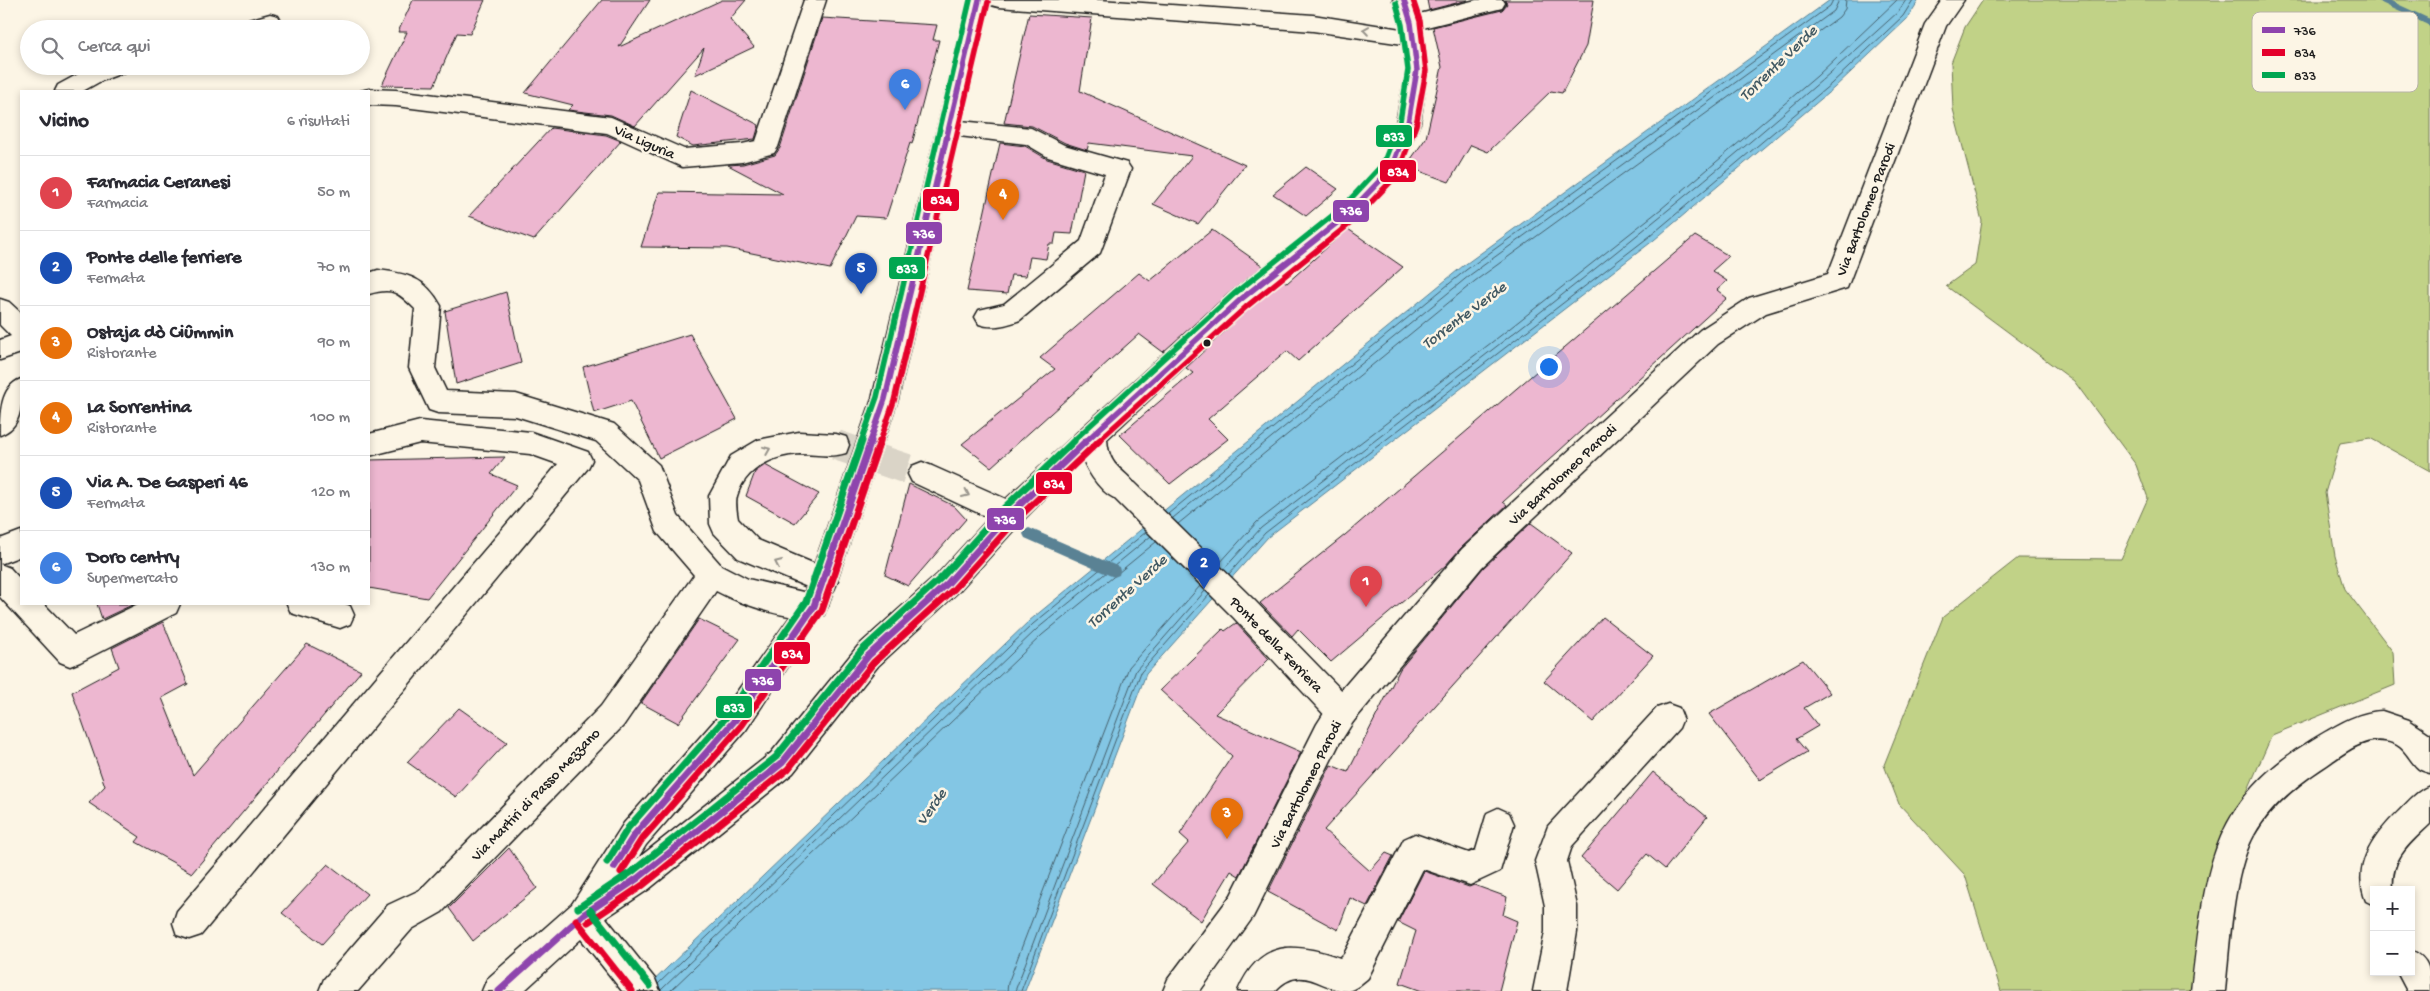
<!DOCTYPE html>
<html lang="it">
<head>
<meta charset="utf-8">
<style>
	body { margin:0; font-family:"Gochi Hand",sans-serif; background:#f7f7f7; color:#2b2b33 }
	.controls { position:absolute; right:15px; bottom:15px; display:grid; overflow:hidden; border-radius:0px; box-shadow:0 2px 8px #0003 }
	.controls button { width:45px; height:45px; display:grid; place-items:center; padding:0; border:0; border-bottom:1px solid #e1e1e2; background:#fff; color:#2b2b33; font:25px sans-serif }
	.you { position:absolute; left:1548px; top:366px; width:18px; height:18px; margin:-12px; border:4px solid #fff; border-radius:50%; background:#1a73e8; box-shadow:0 0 0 8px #1a73e833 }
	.badge { display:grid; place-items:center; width:32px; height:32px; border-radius:50%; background:#1c1c1c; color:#fff; font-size:16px; font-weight:700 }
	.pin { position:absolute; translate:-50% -41px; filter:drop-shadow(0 1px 2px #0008) }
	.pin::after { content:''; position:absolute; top:26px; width:18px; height:15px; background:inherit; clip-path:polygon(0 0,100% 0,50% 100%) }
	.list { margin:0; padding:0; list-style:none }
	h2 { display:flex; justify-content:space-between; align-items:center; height:65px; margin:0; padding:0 20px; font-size:21px }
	h2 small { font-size:16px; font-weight:400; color:#7c7c81 }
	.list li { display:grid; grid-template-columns:32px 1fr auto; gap:15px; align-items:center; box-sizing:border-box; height:75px; padding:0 20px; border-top:1px solid #e1e1e2 }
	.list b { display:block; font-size:19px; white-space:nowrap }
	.list p { margin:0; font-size:16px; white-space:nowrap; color:#7c7c81 }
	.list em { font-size:16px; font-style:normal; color:#7c7c81 }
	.icon { flex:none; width:28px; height:28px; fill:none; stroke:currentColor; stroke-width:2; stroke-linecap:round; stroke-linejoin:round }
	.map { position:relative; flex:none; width:2430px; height:991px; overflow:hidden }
	.search { position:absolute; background:#fff; box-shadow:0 2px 8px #0003; left:20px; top:20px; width:350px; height:55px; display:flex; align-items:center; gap:12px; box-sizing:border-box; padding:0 18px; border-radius:28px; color:#7c7c81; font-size:19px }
	.panel { position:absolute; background:#fff; box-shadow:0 2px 8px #0003; left:20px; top:90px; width:350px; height:515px; border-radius:0px }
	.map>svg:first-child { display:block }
</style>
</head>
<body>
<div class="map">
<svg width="2430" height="991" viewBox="0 0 2430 991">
	<rect width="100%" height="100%" fill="#fcf5e5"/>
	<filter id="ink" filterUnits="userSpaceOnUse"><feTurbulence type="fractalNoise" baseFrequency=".02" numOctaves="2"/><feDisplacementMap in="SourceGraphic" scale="10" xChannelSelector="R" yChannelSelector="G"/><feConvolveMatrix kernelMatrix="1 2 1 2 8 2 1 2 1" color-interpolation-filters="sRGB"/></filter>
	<g filter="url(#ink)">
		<path fill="#c1d287" stroke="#6e7752" d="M 1983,0 L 2430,0 L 2430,471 L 2370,438 L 2340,443 L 2325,493 L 2335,556 L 2345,589 L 2393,652 L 2395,685 L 2272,735 L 2222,849 L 2191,991 L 2001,991 L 1965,875 L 1899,804 L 1884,765 L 1943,617 L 2018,558 L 2121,559 L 2148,498 L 2136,465 L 2074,381 L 1946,286 L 1975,265 L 1982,221 L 1953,109 L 1951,63 L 1965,27 Z"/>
		<path fill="#83c6e4" stroke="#5a8294" d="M 1830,0 L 1919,0 L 1907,19 L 1834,88 L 1654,240 L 1268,537 L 1146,674 L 1025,991 L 643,991 L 1029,621 L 1463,266 Z"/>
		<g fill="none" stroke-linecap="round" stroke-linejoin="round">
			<path stroke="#45606c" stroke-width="1" d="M 1168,514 L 1466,270 L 1830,6 L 1833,0
				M 1173,518 L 1470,275 L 1834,11 L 1839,0
				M 1178,524 L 1475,281 L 1839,17 L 1845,9 L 1846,0
				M 1219,564 L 1257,522 L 1500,336 L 1661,209 L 1817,76 L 1897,0
				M 1224,569 L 1261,528 C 1478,361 1696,197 1898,12 L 1906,0
				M 1229,574 L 1265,533 L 1650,236 L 1831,84 L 1903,16 L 1913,0
				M 658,984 L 1033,624 L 1146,532
				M 661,990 L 1037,629 L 1151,536
				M 670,991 L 1042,635 L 1156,542
				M 1007,991 L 1008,983 L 1129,667 L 1200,586
				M 1015,991 L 1136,670 L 1205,591
				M 1021,991 L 1141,672 L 1209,595"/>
			<path fill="#5a8294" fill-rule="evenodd" d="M 2375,0 L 2389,0 L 2430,19 L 2430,26 Z
				M 1029,528 L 1119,567 L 1120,571 L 1119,575 L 1114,577 L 1109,575 L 1025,538 L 1023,534 L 1025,530 Z"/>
		</g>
		<path fill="#edb7d0" stroke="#1c1c1c" d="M 413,0 L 485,0 L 470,34 L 457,33 L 434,86 L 382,85 L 407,32 L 398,32 Z
			M 602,0 L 650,0 L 619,47 L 722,0 L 746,0 L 730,19 L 754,47 L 695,75 L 704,48 L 635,126 L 611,115 L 568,110 L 573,105 L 525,93 Z
			M 1427,0 L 1468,0 L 1429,10 Z
			M 1505,0 L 1594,0 L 1586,46 L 1562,93 L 1551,91 L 1488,152 L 1471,145 L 1449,182 L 1406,166 L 1426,138 L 1442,67 L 1433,27 L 1502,10 L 1507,4 Z
			M 1029,14 L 1092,18 L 1080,91 L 1245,165 L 1198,224 L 1153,204 L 1192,156 L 1089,143 L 1087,150 L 1065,143 L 1032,126 L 1004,123 Z
			M 822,18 L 937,25 L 933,40 L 939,40 L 912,144 L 910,143 L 886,218 L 856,216 L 830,269 L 727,248 L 641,247 L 659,192 L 783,194 L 728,165 L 743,164 L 775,155 L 780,148 Z
			M 691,90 L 759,125 L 755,139 L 693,146 L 676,137 Z
			M 551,128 L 606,135 L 621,141 L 534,240 L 469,216 Z
			M 1000,143 L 1025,146 L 1047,159 L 1084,170 L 1072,234 L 1056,233 L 1054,244 L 1049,244 L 1046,259 L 1030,257 L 1026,276 L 1011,275 L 1007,294 L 967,291 Z
			M 1306,167 L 1338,189 L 1306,216 L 1273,194 Z
			M 1348,229 L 1403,267 L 1298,361 L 1287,351 L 1208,419 L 1228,439 L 1170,484 L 1120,435 L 1193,373 L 1186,368 L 1250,308 L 1284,281 L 1287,283 Z
			M 1212,230 L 1263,266 L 1230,292 L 1163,352 L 1139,334 L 991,467 L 962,444 L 1055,369 L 1040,358 L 1139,273 L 1150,281 Z
			M 1695,236 L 1729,256 L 1712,271 L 1727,281 L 1717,290 L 1727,298 L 1503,502 L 1507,505 L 1461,548 L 1445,566 L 1331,662 L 1298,629 L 1292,636 L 1260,603 L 1345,535 Z
			M 506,292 L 521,363 L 456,384 L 445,311 Z
			M 690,334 L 737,419 L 659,458 L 631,401 L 594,413 L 583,367 Z
			M 505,457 L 491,474 L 517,485 L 427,598 L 369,588 L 369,460 Z
			M 765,465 L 819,494 L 795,523 L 746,496 L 755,472 Z
			M 909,484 L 954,506 L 966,519 L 908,586 L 885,575 Z
			M 1531,523 L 1572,553 L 1324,830 L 1370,871 L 1386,853 L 1393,856 L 1367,906 L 1350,898 L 1338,930 L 1268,892 L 1331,765 L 1348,772 L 1400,669 L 1483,568 Z
			M 97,604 L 134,604 L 102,619 Z
			M 1603,617 L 1653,656 L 1593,722 L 1544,681 Z
			M 699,619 L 740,639 L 678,723 L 641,703 Z
			M 163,622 L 188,684 L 162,698 L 193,775 L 307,644 L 361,671 L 192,873 L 136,842 L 140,837 L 89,803 L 105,786 L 72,692 L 119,667 L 112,648 Z
			M 1236,623 L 1269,659 L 1215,714 L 1301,752 L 1239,876 L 1231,871 L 1201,921 L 1153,884 L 1189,842 L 1180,834 L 1232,756 L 1160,690 L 1223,629 L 1225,631 Z
			M 1803,660 L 1830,693 L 1804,708 L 1818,726 L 1796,739 L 1807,752 L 1760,780 L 1709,714 Z
			M 459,708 L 507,742 L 456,797 L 407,762 Z
			M 1653,772 L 1707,817 L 1665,869 L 1647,854 L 1617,889 L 1581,858 Z
			M 509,848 L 537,888 L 473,941 L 449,908 Z
			M 328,864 L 367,894 L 322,944 L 282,913 Z
			M 1424,871 L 1469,887 L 1474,885 L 1507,897 L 1503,915 L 1517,921 L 1499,991 L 1422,991 L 1400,983 L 1416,931 L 1398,922 Z"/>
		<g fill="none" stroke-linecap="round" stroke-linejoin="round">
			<path stroke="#dad4c7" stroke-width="30" stroke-dasharray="30 15" stroke-linecap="butt" d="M 836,445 L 922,474"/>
			<g stroke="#1c1c1c" stroke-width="3">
				<path id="minor" d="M 804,0 L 826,0 L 778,147 L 774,153 L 742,162 L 682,167 L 607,133 L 396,106 L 369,105 L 369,91 L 361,91 L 369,89 L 396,90 L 611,117 L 684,149 L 742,144 L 756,141 Z
					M 1476,0 L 1503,0 L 1505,3 L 1502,8 L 1411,31 L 1403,28 L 1400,23 L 1403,18 Z
					M 270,14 L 278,16 L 281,21 L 278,26 L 269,29 L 231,29 L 234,24 Z
					M 93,66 L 128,66 L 125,72 L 101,81 L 83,91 L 55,91 L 58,85 Z
					M 950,120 L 1031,128 L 1064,145 L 1127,163 L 1131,169 L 1100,253 L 1020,320 C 1007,325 992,329 979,324 L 975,317 L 979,310 L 1004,304 L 1081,241 L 1105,174 L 1048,157 L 1026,144 L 942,134 L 938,128 L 942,122 Z
					M 378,270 C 408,274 425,277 441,306 L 435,368 L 446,391 L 516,394 L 614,424 L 659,465 L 678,516 L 721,565 L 748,579 L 824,597 L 828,606 L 824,615 C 798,625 740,604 716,591 L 623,726 L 442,912 L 412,929 L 358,991 L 319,991 L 324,979 L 388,905 L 420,890 L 601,706 L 694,575 L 657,532 L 638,480 L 596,441 L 516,416 L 438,413 L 429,410 L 409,368 L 415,309 C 398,292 393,287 369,294 L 369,273 Z
					M 0,299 L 9,302 L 21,313 L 21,353 L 0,360 L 0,340 L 11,336 L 0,325 Z
					M 21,379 C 22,400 24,427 0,435 C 0,414 0,387 21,379 Z
					M 420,421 L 531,432 L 588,452 L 592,460 L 588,468 L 201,935 L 189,939 L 177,935 L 173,923 L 177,911 L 558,464 L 530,454 L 420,443 L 369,456 L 369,434 Z
					M 799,432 L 836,434 L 846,437 L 849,445 L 846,453 C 830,458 816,454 800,454 C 773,455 745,469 737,496 C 735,503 737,513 738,519 L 758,540 L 834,572 L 838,581 L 834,590 L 824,594 L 738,558 L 714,533 L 710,524 L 709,496 L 731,456 L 758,440 Z
					M 1125,479 L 1135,483 L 1254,600 L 1353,702 L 1357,712 L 1353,722 L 1342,726 L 1331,722 L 1234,618 L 1115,499 L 1111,491 L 1115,483 Z
					M 21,531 L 21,556 L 0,564 L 10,568 L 21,580 L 21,604 L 44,604 L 74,635 L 138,604 L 180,604 L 176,613 L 80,662 L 70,666 L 60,662 L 0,597 L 0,539 Z
					M 287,604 L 345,604 L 350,606 L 354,615 L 350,624 L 340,628 L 291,613 Z
					M 1668,704 L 1679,708 L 1683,718 L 1679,728 L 1572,846 L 1567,861 L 1577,906 L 1577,932 L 1567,991 L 1533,991 L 1545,932 L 1545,906 L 1535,861 L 1548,826 L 1657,708 Z
					M 2382,711 L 2409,720 L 2430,734 L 2430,773 C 2427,772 2422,771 2419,769 C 2407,759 2406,744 2385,741 C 2364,737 2344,753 2327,765 C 2299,783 2271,805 2254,835 C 2232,875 2230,945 2225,991 L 2191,991 C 2206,878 2205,804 2312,740 C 2334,727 2356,712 2382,711 Z
					M 2430,786 L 2430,824 C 2409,844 2390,858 2393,890 L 2374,890 L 2374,905 L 2366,901 C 2351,865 2375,834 2400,810 C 2410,800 2417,791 2430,786 Z
					M 1498,808 L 1509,813 L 1514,824 L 1500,871 L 1470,885 L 1423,869 L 1368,978 C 1362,983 1356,989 1348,991 C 1322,991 1302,961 1275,991 L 1238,991 C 1260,939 1294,942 1340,958 L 1344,954 L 1404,839 L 1415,834 L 1469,853 L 1476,850 L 1487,813 Z
					M 2411,950 C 2430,959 2430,970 2430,991 L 2407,991 L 2397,972 L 2411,972 Z"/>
			</g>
			<g stroke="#1c1c1c" stroke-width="3">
				<path id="tertiary" d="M 988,0 L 1100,0 L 1313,15 L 1401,29 L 1393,0 L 1415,0 L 1422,23 L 1428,70 L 1420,123 L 1399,175 L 1357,220 L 1249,307 L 1107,439 C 1109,472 1127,467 1139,491 L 1135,499 C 1111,508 1092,480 1083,460 L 1020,523 L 958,592 L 878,666 L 793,773 L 649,889 L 595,925 L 584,930 L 573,925 L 568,914 L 573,903 L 627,867 L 771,753 L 858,646 L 938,574 L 989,518 L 912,482 L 908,474 L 912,466 L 922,462 L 932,466 L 1006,499 L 1084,426 L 1231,293 L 1339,208 L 1381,165 L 1396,123 L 1406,70 L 1403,44 L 1313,31 L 999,7 L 991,5 Z"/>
			</g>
			<g stroke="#1c1c1c" stroke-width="3">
				<path id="secondary" d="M 968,0 L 990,0 L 898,399 L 828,606 L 746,730 L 646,845 L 603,914 L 655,979 L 660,991 L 622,991 L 581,939 L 524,991 L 482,991 L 487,979 L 572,904 L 624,823 L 724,710 L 802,600 L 872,399 Z
					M 1942,0 L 1964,0 L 1946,26 L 1847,288 L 1766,313 L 1718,344 L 1482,567 L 1353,722 L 1339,744 L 1253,917 L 1200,991 L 1163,991 L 1168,979 L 1231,895 L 1317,724 L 1331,702 L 1462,549 L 1700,330 L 1749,298 L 1828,274 L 1925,24 Z"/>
			</g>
			<use href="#minor" fill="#fcf5e5" fill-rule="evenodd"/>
			<use href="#tertiary" fill="#fcf5e5" fill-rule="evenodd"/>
			<use href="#secondary" fill="#fcf5e5" fill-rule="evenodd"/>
			<g stroke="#fcf5e5" stroke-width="9">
				<path id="bus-1-far1" d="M 870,442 L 885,399 L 979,0
					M 1085,442 L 1240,300 L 1348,214 L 1391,169 L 1408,123 L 1417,70 L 1411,23 L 1404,0"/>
			</g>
			<g stroke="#fcf5e5" stroke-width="11">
				<path id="bus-1" d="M 614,867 L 635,834 L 735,720 L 814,606 L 871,441
					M 499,991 L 583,915 L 638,878 L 782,763 L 868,656 L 948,583 L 1010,514 L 1086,441"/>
			</g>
			<g stroke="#fcf5e5" stroke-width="9">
				<path id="bus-2-far1" d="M 880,442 L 894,401 L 988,2
					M 1097,442 L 1246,307 L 1353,221 L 1397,175 L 1416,125 L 1426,71 L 1420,21 L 1413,0"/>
			</g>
			<g stroke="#fcf5e5" stroke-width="11">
				<path id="bus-2" d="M 621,872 L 642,839 L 742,725 L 822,610 L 880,441
					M 576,920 L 632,991
					M 588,922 L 643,885 L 788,769 L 874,662 L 954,589 L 1016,520 L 1099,441"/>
			</g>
			<g stroke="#fcf5e5" stroke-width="9">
				<path id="bus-3-far1" d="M 861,442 L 877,397 L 970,0
					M 1072,442 L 1234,294 L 1342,208 L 1383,164 L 1400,121 L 1408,70 L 1402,25 L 1396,3"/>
			</g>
			<g stroke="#fcf5e5" stroke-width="11">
				<path id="bus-3" d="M 607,862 L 628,828 L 728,715 L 806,602 L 862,441
					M 578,908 L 633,871 L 776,757 L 862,650 L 942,577 L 1004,508 L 1074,441
					M 590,910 L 650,986"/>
			</g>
			<use href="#bus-1-far1" stroke="#8e44ad" stroke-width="5.5"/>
			<use href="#bus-1" stroke="#8e44ad" stroke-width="7"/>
			<use href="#bus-2-far1" stroke="#e4002b" stroke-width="5.5"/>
			<use href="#bus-2" stroke="#e4002b" stroke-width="7"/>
			<use href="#bus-3-far1" stroke="#00a651" stroke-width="5.5"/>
			<use href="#bus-3" stroke="#00a651" stroke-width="7"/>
		</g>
		<defs><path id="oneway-chevron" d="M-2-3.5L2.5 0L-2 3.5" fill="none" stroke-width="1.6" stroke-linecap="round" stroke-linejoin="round" transform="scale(1.25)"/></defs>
		<g stroke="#97938b">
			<use href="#oneway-chevron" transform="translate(1366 30) rotate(-172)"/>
			<use href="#oneway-chevron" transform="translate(767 450) rotate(-22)"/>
			<use href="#oneway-chevron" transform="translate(966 494) rotate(25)"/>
			<use href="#oneway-chevron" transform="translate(778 563) rotate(-155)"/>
		</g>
	</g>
	<circle fill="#1c1c1c" stroke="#fcf5e5" stroke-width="2" cx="1207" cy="343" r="4.5"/>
	<g text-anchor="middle" stroke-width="5" stroke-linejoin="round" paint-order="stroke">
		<g font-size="15" fill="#1c1c1c" stroke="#fcf5e5">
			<text transform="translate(645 141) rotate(24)" y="5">Via Liguria</text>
			<text transform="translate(1865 209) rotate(-69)" y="5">Via Bartolomeo Parodi</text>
			<text transform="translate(1562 474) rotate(-43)" y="5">Via Bartolomeo Parodi</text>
			<text transform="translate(1277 644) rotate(46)" y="5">Ponte della Ferriera</text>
			<text transform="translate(1305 784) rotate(-63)" y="5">Via Bartolomeo Parodi</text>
			<text transform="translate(535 794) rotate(-46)" y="5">Via Martiri di Passo Mezzano</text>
		</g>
		<g font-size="16" font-style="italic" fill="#405862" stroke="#fcf5e5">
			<text transform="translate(1777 62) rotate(-44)" y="6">Torrente Verde</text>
			<text transform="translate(1463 314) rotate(-37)" y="6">Torrente Verde</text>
			<text transform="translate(1126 590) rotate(-42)" y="6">Torrente Verde</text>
			<text transform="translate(930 806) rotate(-55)" y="6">Verde</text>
		</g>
	</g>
	<rect x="2252" y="12" width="166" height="80" rx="8" fill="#fcf5e5" stroke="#b9b4a9" stroke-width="1"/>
	<rect x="2262" y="27" width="23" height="6" fill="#8e44ad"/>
	<rect x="2262" y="49" width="23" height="7" fill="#e4002b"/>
	<rect x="2262" y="72" width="23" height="6" fill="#00a651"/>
	<g font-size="14" fill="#1c1c1c">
		<text x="2294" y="35">736</text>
		<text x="2294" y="57">834</text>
		<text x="2294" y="80">833</text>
	</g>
	<g stroke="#fcf5e5" stroke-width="2">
		<rect x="1375" y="124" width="38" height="24" rx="5" fill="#00a651"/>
		<rect x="1379" y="159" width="38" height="24" rx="5" fill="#e4002b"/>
		<rect x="922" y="188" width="38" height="24" rx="5" fill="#e4002b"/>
		<rect x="1332" y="199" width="38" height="24" rx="5" fill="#8e44ad"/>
		<rect x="905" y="221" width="38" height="24" rx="5" fill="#8e44ad"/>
		<rect x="888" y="256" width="38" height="24" rx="5" fill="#00a651"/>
		<rect x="1035" y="471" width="38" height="24" rx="5" fill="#e4002b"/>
		<rect x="986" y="507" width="39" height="24" rx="5" fill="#8e44ad"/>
		<rect x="773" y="641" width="38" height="24" rx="5" fill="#e4002b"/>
		<rect x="744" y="668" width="38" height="24" rx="5" fill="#8e44ad"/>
		<rect x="715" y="695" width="38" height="24" rx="5" fill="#00a651"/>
	</g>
	<g font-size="14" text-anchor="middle" font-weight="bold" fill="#fff">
		<text x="1394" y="141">833</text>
		<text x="1398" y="176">834</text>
		<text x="941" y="204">834</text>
		<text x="1351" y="215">736</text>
		<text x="924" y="238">736</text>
		<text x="907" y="273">833</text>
		<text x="1054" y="488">834</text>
		<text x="1005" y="524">736</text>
		<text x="792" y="658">834</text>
		<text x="763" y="685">736</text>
		<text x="734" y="712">833</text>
	</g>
</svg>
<div class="controls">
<button>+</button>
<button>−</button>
</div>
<div class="you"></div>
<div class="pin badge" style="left:1366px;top:607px;background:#e0444e">1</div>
<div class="pin badge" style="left:1204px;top:589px;background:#1a4fb4">2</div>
<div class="pin badge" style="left:1227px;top:839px;background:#e8710a">3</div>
<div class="pin badge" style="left:1003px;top:220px;background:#e8710a">4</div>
<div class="pin badge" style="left:861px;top:294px;background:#1a4fb4">5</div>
<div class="pin badge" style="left:905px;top:110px;background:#3f7fe0">6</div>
<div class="search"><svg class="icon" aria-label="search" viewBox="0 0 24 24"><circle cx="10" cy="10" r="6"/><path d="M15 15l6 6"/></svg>Cerca qui</div>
<section class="panel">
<h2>Vicino<small>6 risultati</small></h2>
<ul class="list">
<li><span class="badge" style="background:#e0444e">1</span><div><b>Farmacia Ceranesi</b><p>Farmacia</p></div><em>50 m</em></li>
<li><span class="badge" style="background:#1a4fb4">2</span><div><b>Ponte delle ferriere</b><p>Fermata</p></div><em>70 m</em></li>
<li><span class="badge" style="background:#e8710a">3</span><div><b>Ostaja dò Ciûmmin</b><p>Ristorante</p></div><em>90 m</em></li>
<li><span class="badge" style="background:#e8710a">4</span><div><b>La Sorrentina</b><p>Ristorante</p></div><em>100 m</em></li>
<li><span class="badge" style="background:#1a4fb4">5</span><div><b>Via A. De Gasperi 46</b><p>Fermata</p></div><em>120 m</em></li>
<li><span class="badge" style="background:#3f7fe0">6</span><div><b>Doro centry</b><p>Supermercato</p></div><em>130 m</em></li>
</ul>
</section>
</div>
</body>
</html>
